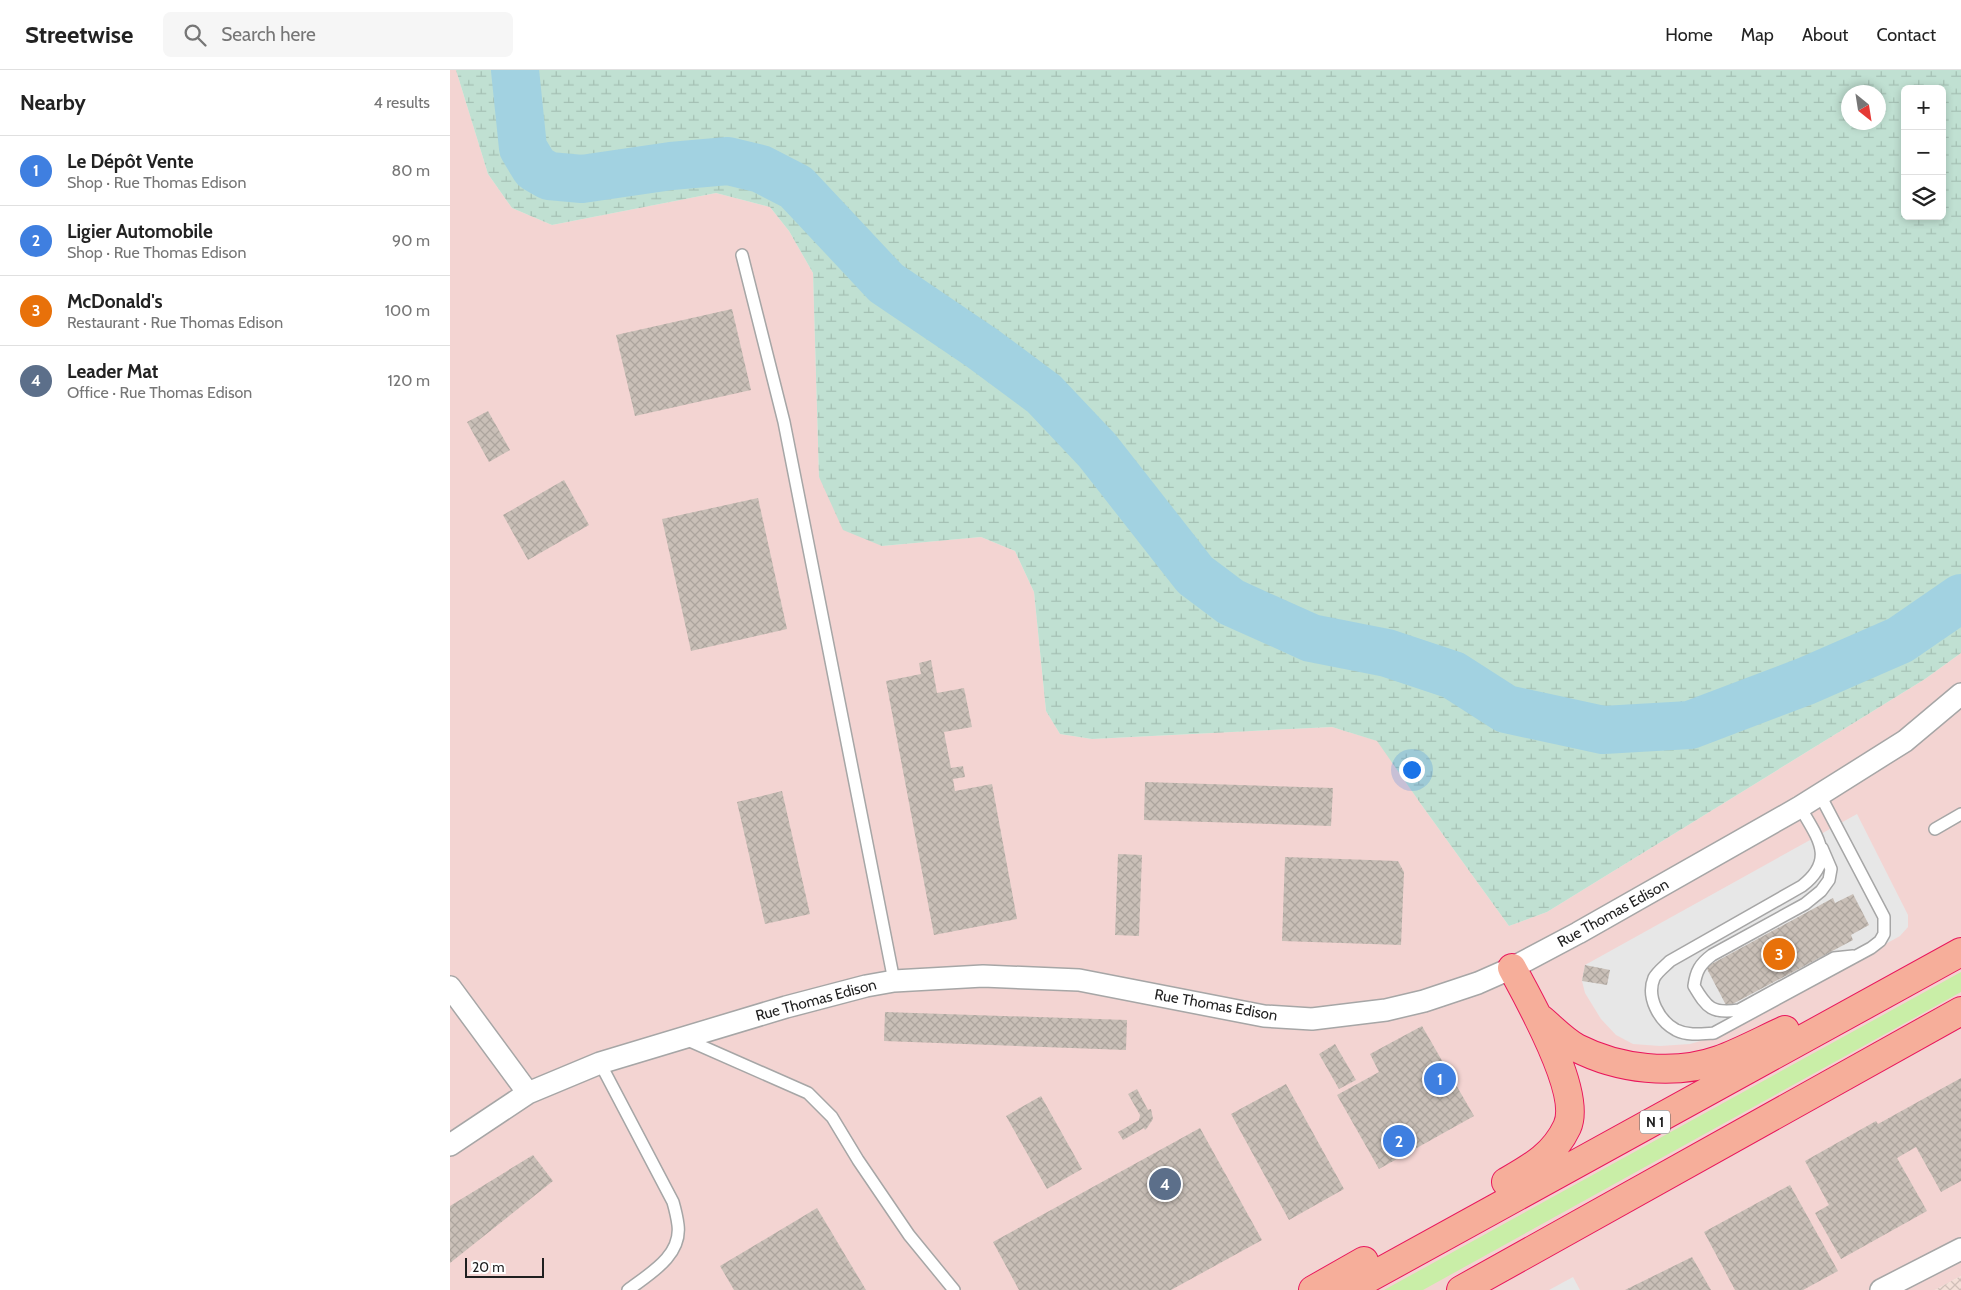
<!DOCTYPE html>
<html lang="en">
<head>
<meta charset="utf-8">
<style>
	body { margin:0; font-family:Cabin,sans-serif; background:#f6f6f6; color:#222 }
	.controls { position:absolute; right:15px; top:15px; display:grid; overflow:hidden; border-radius:8px; box-shadow:0 2px 8px #0003 }
	.controls button { width:45px; height:45px; display:grid; place-items:center; padding:0; border:0; border-bottom:1px solid #e0e0e0; background:#fff; color:#222; font:25px sans-serif }
	.compass { position:absolute; left:1391px; top:15px; width:45px; height:45px; border-radius:50%; background:#fff; box-shadow:0 2px 8px #0003; rotate:150deg }
	.scale { position:absolute; left:15px; bottom:12px; width:79px; box-sizing:border-box; padding-left:5px; border:2px solid #1f1f1f; border-top:0; font-size:14px; line-height:18px; white-space:nowrap; color:#1f1f1f; -webkit-text-stroke:4px #fff; paint-order:stroke }
	.you { position:absolute; left:961px; top:699px; width:18px; height:18px; margin:-12px; border:4px solid #fff; border-radius:50%; background:#1a73e8; box-shadow:0 0 0 8px #1a73e833 }
	.badge { display:grid; place-items:center; width:32px; height:32px; border-radius:50%; background:#2563eb; color:#fff; font-size:16px; font-weight:700 }
	.pin { position:absolute; translate:-50% -50%; border:2px solid #fff; box-shadow:0 1px 5px #0006 }
	.list { margin:0; padding:0; list-style:none }
	h2 { display:flex; justify-content:space-between; align-items:center; height:65px; margin:0; padding:0 20px; font-size:21px }
	h2 small { font-size:16px; font-weight:400; color:#767676 }
	.list li { display:grid; grid-template-columns:32px 1fr auto; gap:15px; align-items:center; box-sizing:border-box; height:70px; padding:0 20px; border-top:1px solid #e0e0e0 }
	.list b { display:block; font-size:19px; white-space:nowrap }
	.list p { margin:0; font-size:16px; white-space:nowrap; color:#767676 }
	.list em { font-size:16px; font-style:normal; color:#767676 }
	.icon { flex:none; width:28px; height:28px; fill:none; stroke:currentColor; stroke-width:2; stroke-linecap:round; stroke-linejoin:round }
	.map { position:relative; flex:none; width:1511px; height:1220px; overflow:hidden }
	header { display:flex; align-items:center; gap:30px; box-sizing:border-box; height:70px; padding:0 25px; background:#fff; border-bottom:1px solid #e0e0e0 }
	header strong { font-size:24px }
	nav { display:flex; gap:28px; margin-inline-start:auto; font-size:18px }
	.search { width:350px; height:45px; background:#f6f6f6; display:flex; align-items:center; gap:12px; box-sizing:border-box; padding:0 18px; border-radius:8px; color:#767676; font-size:19px }
	main { display:flex }
	aside { flex:1; background:#fff }
	.map>svg:first-child { display:block }
</style>
</head>
<body>
<header>
<strong>Streetwise</strong>
<div class="search"><svg class="icon" aria-label="search" viewBox="0 0 24 24"><circle cx="10" cy="10" r="6"/><path d="M15 15l6 6"/></svg>Search here</div>
<nav><a>Home</a><a>Map</a><a>About</a><a>Contact</a></nav>
</header>
<main>
<aside>
<h2>Nearby<small>4 results</small></h2>
<ul class="list">
<li><span class="badge" style="background:#3f7fe0">1</span><div><b>Le Dépôt Vente</b><p>Shop · Rue Thomas Edison</p></div><em>80 m</em></li>
<li><span class="badge" style="background:#3f7fe0">2</span><div><b>Ligier Automobile</b><p>Shop · Rue Thomas Edison</p></div><em>90 m</em></li>
<li><span class="badge" style="background:#e8710a">3</span><div><b>McDonald's</b><p>Restaurant · Rue Thomas Edison</p></div><em>100 m</em></li>
<li><span class="badge" style="background:#5c6f8a">4</span><div><b>Leader Mat</b><p>Office · Rue Thomas Edison</p></div><em>120 m</em></li>
</ul>
</aside>
<div class="map">
<svg width="1511" height="1220" viewBox="0 0 1511 1220">
	<defs>
		<pattern id="military-cross-hatch" width="8" height="8" patternUnits="userSpaceOnUse" patternTransform="scale(1.25)"><rect width="8" height="8" fill="#f3dfd7"/><path d="M0 0l8 8M0 8l8-8" fill="none" stroke="#d0bfb8"/></pattern>
		<pattern id="wetland-marsh" width="20" height="14" patternUnits="userSpaceOnUse" patternTransform="scale(1.25)"><rect width="20" height="14" fill="#c0e0d2"/><path d="M1 5h8M5 5V1M11 12h8M15 12V8" fill="none" stroke="#a5c0b4"/></pattern>
		<pattern id="building-cross-hatch" width="8" height="8" patternUnits="userSpaceOnUse" patternTransform="scale(1.25)"><rect width="8" height="8" fill="#c9bfb7"/><path d="M0 0l8 8M0 8l8-8" fill="none" stroke="#aca49d"/></pattern>
	</defs>
	<rect width="100%" height="100%" fill="#f1ede4"/>
	<path fill="#f3d4d2" d="M 0,0 L 6,0 L 38,104 L 62,138 L 102,155 L 266,123 L 320,137 L 339,161 L 363,203 L 369,407 L 432,476 L 531,467 L 565,481 L 584,522 L 596,641 L 610,664 L 642,669 L 882,657 L 928,671 L 973,737 L 1059,856 L 1097,842 L 1475,609 L 1511,583 L 1511,1206 L 1485,1220 L 0,1220 Z"/>
	<path fill="url(#military-cross-hatch)" d="M 1511,1206 L 1511,1220 L 1485,1220 Z"/>
	<path fill="#c9eea7" d="M 1511,902 L 1511,922 L 973,1220 L 934,1220 Z"/>
	<path fill="url(#wetland-marsh)" fill-rule="evenodd" d="M 6,0 L 1511,0 L 1511,583 L 1475,609 L 1097,842 L 1059,856 L 973,737 L 927,671 L 882,657 L 642,669 L 610,664 L 596,641 L 584,522 L 565,481 L 531,467 L 432,476 L 393,460 L 369,407 L 363,203 L 339,161 L 320,137 L 266,123 L 102,155 L 62,138 L 38,104 ZM 1455,19 L 1492,19 L 1492,146 L 1455,146 ZM 1398,22 L 1428,22 L 1428,52 L 1398,52 Z"/>
	<path fill="#e7e7e7" d="M 1407,744 L 1458,845 L 1458,857 L 1450,866 L 1269,966 L 1254,970 L 1240,974 L 1210,976 L 1183,974 L 1166,965 L 1151,949 L 1135,923 L 1132,911 L 1135,895 Z
		M 1123,1207 L 1130,1220 L 1099,1220 Z"/>
	<g fill="none" stroke-linecap="round" stroke-linejoin="round">
		<path stroke="#a2d2e1" stroke-width="48" d="M 65,0 L 73,78 L 85,98 L 99,106 L 132,109 L 221,96 L 278,91 L 311,99 L 346,117 L 436,213 L 532,278 L 594,324 L 647,380 L 745,505 L 781,532 L 861,568 L 937,583 L 1003,605 L 1056,639 L 1153,660 L 1240,655 L 1356,611 L 1450,570 L 1511,528"/>
	</g>
	<path fill="url(#building-cross-hatch)" d="M 282,239 L 301,320 L 185,346 L 166,265 Z
		M 38,341 L 60,380 L 39,392 L 17,352 Z
		M 114,410 L 139,455 L 78,490 L 53,445 Z
		M 308,428 L 337,559 L 241,581 L 212,449 Z
		M 481,590 L 487,623 L 514,618 L 522,657 L 494,662 L 501,698 L 513,696 L 515,707 L 503,709 L 505,721 L 542,714 L 567,849 L 484,865 L 436,611 L 471,604 L 469,593 Z
		M 695,712 L 883,718 L 881,756 L 694,750 Z
		M 332,721 L 360,844 L 315,854 L 287,732 Z
		M 668,784 L 692,785 L 689,866 L 665,865 Z
		M 835,787 L 948,791 L 954,802 L 951,875 L 832,871 Z
		M 1403,824 L 1419,855 L 1401,865 L 1403,870 L 1277,937 L 1256,897 L 1383,828 L 1385,833 Z
		M 1135,895 L 1160,900 L 1157,915 L 1132,911 Z
		M 435,942 L 677,950 L 676,980 L 434,971 Z
		M 972,956 L 1024,1046 L 929,1099 L 887,1025 L 929,1002 L 920,984 Z
		M 885,974 L 906,1010 L 889,1019 L 869,984 Z
		M 1511,1008 L 1511,1111 L 1491,1122 L 1466,1077 L 1447,1088 L 1477,1141 L 1391,1189 L 1365,1143 L 1379,1135 L 1355,1091 L 1426,1051 L 1428,1054 Z
		M 836,1014 L 894,1119 L 839,1150 L 781,1044 Z
		M 687,1019 L 698,1040 L 701,1039 L 703,1049 L 697,1058 L 695,1060 L 694,1058 L 673,1070 L 668,1062 L 689,1050 L 690,1045 L 678,1024 Z
		M 591,1026 L 632,1099 L 597,1119 L 556,1046 Z
		M 750,1058 L 812,1170 L 721,1220 L 569,1220 L 543,1172 Z
		M 83,1085 L 103,1111 L 0,1193 L 0,1136 Z
		M 1340,1115 L 1388,1201 L 1353,1220 L 1285,1220 L 1254,1162 Z
		M 367,1138 L 416,1220 L 284,1220 L 270,1196 Z
		M 1242,1187 L 1261,1220 L 1175,1220 Z"/>
	<g fill="none" stroke-linecap="round" stroke-linejoin="round">
		<g stroke="#a6a6a6" stroke-width="14">
			<path id="service" d="M 292,185 L 334,352 L 444,911
				M 1350,737 C 1367,767 1387,789 1352,816 L 1220,891 C 1215,896 1207,902 1204,908 C 1196,927 1209,951 1226,960 C 1238,966 1251,964 1264,963 L 1421,878 L 1430,871 L 1434,864 L 1434,847 L 1370,725
				M 1485,759 L 1511,744
				M 1372,778 L 1381,799 L 1379,810 L 1371,821 L 1355,834 L 1262,885 C 1250,894 1246,901 1244,916 C 1257,938 1262,944 1289,940 L 1384,888 L 1403,886
				M 233,968 L 358,1023 L 382,1047 L 408,1090 L 459,1165 L 504,1220
				M 150,993 L 223,1132 C 225,1139 227,1147 228,1155 C 232,1186 199,1204 178,1220"/>
		</g>
		<g stroke="#a6a6a6" stroke-width="24">
			<path id="minor" d="M 0,917 L 78,1023
				M 0,1075 L 78,1023 L 150,993 L 336,937 L 416,916 L 444,911 L 533,906 L 629,910 L 814,946 L 862,949 L 936,940 L 974,931 L 1028,913 L 1062,898 L 1128,863 L 1350,737 L 1455,671 L 1511,624
				M 1431,1220 L 1511,1179"/>
		</g>
		<g stroke="#e9175c" stroke-width="30">
			<path id="trunk" d="M 1091,949 C 1103,959 1114,971 1127,978 C 1168,999 1224,1006 1269,990 C 1291,982 1313,970 1335,960
				M 1056,1112 C 1082,1097 1104,1085 1117,1057 C 1133,1023 1079,930 1062,898
				M 863,1220 L 914,1191
				M 897,1220 L 1511,882
				M 1011,1220 L 1511,941"/>
		</g>
		<use href="#service" stroke="#fff" stroke-width="11"/>
		<use href="#minor" stroke="#fff" stroke-width="21"/>
		<use href="#trunk" stroke="#f6ae9a" stroke-width="28"/>
	</g>
	<g text-anchor="middle" stroke-width="4" stroke-linejoin="round" paint-order="stroke">
		<rect fill="#fff" stroke="#626262" stroke-width="1" x="1190" y="1040.5" width="30" height="23" rx="4"/>
		<g font-size="14" font-weight="bold" fill="#1f1f1f">
			<text x="1205" y="1057">N 1</text>
		</g>
		<g font-size="15" fill="#1f1f1f" stroke="#fff">
			<text transform="translate(1163 843) rotate(-29)" y="5">Rue Thomas Edison</text>
			<text transform="translate(366 930) rotate(-15)" y="5">Rue Thomas Edison</text>
			<text transform="translate(766 935) rotate(10)" y="5">Rue Thomas Edison</text>
		</g>
	</g>
</svg>
<div class="controls">
<button>+</button>
<button>−</button>
<button><svg class="icon" aria-label="layers" viewBox="0 0 24 24"><path d="M12 4l9 5-9 5-9-5zM3 14l9 5 9-5"/></svg></button>
</div>
<svg class="compass" viewBox="-18 -18 36 36"><path d="M0-13l5 13h-10z" fill="#e53935"/><path d="M0 13l5-13h-10z" fill="#767676"/></svg>
<div class="scale">20 m</div>
<div class="you"></div>
<div class="pin badge" style="left:990px;top:1009px;background:#3f7fe0">1</div>
<div class="pin badge" style="left:949px;top:1071px;background:#3f7fe0">2</div>
<div class="pin badge" style="left:1329px;top:884px;background:#e8710a">3</div>
<div class="pin badge" style="left:715px;top:1114px;background:#5c6f8a">4</div>
</div>
</main>
</body>
</html>
